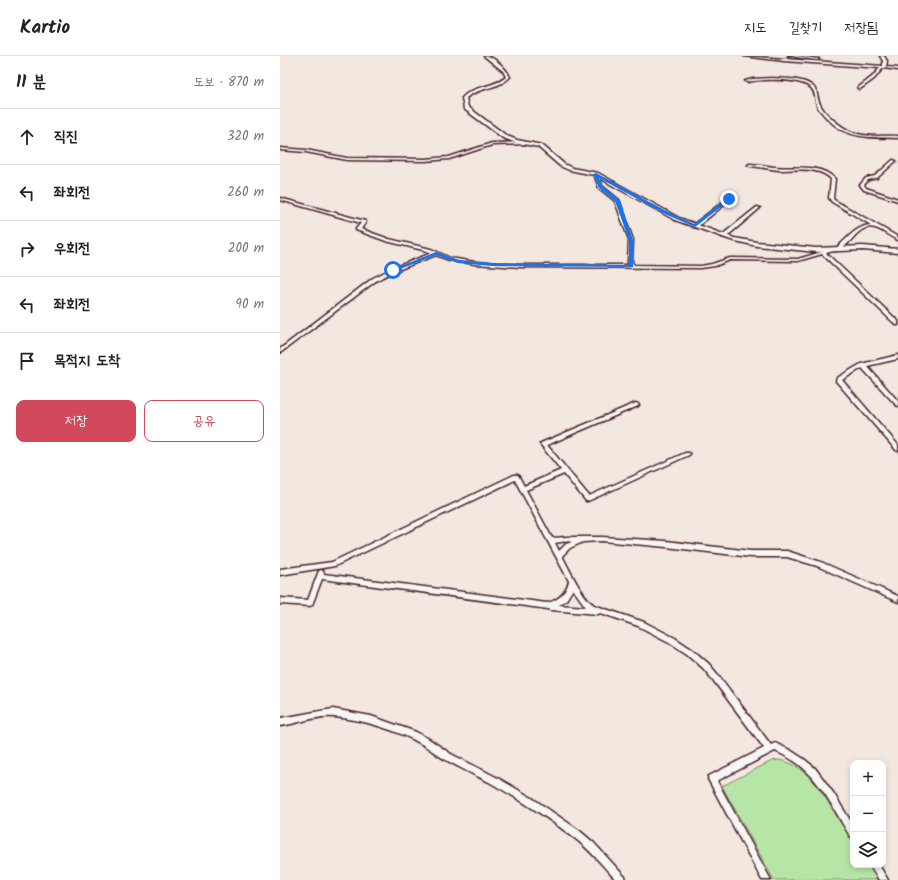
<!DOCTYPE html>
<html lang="ko">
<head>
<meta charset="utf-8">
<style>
	body { margin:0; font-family:Kalam,"Poor Story",sans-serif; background:#f6f6f6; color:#222 }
	.controls { position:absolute; right:12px; bottom:12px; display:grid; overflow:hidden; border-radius:8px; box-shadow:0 2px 6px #0003 }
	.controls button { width:36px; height:36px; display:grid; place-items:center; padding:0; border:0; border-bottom:1px solid #e0e0e0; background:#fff; color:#222; font:20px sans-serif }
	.stop { position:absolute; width:12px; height:12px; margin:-9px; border:3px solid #1a73e8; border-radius:50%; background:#fff }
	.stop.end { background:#1a73e8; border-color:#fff; box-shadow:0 1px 4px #0008 }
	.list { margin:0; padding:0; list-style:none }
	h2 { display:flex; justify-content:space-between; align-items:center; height:52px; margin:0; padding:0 16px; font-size:17px }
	h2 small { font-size:13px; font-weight:400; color:#767676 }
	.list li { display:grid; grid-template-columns:26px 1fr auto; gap:12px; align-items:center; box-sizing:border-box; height:56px; padding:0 16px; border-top:1px solid #e0e0e0 }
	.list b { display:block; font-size:15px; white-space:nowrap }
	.list em { font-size:13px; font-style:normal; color:#767676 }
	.actions { display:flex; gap:8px; padding:12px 16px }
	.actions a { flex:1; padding:9px 0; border:1px solid #d1495b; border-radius:8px; text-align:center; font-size:14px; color:#d1495b }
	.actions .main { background:#d1495b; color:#fff }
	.icon { flex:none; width:22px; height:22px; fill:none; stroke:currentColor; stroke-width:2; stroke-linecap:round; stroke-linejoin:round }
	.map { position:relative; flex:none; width:618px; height:824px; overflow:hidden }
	header { display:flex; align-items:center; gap:24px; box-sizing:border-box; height:56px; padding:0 20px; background:#fff; border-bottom:1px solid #e0e0e0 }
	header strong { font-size:19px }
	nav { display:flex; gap:22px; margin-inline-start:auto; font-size:14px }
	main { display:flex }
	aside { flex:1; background:#fff }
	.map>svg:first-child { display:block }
</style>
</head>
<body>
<header>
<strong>Kartio</strong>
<nav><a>지도</a><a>길찾기</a><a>저장됨</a></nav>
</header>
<main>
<aside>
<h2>11 분<small>도보 · 870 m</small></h2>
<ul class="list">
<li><svg class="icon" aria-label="ahead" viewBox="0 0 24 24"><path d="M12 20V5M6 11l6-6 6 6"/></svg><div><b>직진</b></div><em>320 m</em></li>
<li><svg class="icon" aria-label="left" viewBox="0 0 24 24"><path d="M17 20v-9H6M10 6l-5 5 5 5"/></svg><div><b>좌회전</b></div><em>260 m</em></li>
<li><svg class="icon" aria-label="right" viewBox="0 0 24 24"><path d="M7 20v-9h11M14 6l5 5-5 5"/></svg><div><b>우회전</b></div><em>200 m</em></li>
<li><svg class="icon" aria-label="left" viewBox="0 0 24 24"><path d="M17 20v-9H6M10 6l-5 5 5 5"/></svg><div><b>좌회전</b></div><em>90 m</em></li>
<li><svg class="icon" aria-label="arrive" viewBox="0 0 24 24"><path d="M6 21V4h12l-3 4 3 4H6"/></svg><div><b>목적지 도착</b></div></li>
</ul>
<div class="actions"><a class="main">저장</a><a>공유</a></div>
</aside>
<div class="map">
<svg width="618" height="824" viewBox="0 0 618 824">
	<rect width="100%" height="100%" fill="#f2e8e0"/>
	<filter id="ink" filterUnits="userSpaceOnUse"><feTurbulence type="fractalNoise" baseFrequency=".025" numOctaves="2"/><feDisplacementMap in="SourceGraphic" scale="8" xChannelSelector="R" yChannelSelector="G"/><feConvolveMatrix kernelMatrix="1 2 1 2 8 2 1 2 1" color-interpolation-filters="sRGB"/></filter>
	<g filter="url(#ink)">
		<path fill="#b6e6a6" stroke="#808268" d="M 499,704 C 530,709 545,742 560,766 C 564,772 572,780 573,787 C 574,794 573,802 573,809 L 588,809 L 597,824 L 494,824 L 442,730 L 492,705 Z"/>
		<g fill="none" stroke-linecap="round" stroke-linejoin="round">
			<g stroke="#4a1f2b" stroke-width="3">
				<path id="minor" d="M 464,0 L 603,10 L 603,5 L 600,0 L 604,0 L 607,5 L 606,11 L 618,12 L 618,14 L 603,12 L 594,23 L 580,33 L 578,32 L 579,31 L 592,21 L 600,12 L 504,5 Z
					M 508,0 L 518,0 L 539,3 L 537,4 Z
					M 492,22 C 504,23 520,22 531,29 C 539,34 536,41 540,48 C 544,58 562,72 572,76 C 586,82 603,79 618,80 L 618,82 C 583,81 563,84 539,53 C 534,46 537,36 530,31 C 517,22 482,23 467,26 L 465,25 L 473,23 Z
					M 246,86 L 248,87 L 247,88 L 212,89 L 169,103 L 145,105 L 67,104 L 26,96 L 0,94 L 0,92 L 26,94 L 67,102 L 145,103 L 169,101 L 212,87 Z
					M 613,104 L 616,105 L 597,122 L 588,124 L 584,129 L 586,132 L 618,143 L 618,145 L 584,134 L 580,129 L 586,122 L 595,120 Z
					M 469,108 C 477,108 486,110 494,111 C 513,113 541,107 555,123 L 553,142 L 554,144 L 618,181 L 618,184 C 610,181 603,174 595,172 C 577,166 569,195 555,195 L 555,193 C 567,184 575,170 591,169 L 552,146 L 549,142 L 551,123 C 539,110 515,114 499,114 C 489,113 480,111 470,110 L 468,109 Z
					M 315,117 L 318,118 L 322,130 L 339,144 L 353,184 L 352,206 L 354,209 L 421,210 L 432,208 L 450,202 L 518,203 L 551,193 L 553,193 L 553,195 L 546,197 L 618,265 L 618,269 L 616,269 L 542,198 L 518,205 L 450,204 L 435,210 L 421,212 L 240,211 L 195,208 L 169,204 L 156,199 L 115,215 L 97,224 L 0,297 L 0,293 L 93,222 L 111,213 L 152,197 L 147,195 L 106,185 L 76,174 L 76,173 L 81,167 L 0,144 L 0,142 L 85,165 L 86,166 L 81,173 L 109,183 L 151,193 L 170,202 L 195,206 L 240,209 L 349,209 L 348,206 L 349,184 L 335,145 L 319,132 L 314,118 Z
					M 448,142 L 451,143 L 417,171 L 413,171 L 413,169 Z
					M 477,151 L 480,152 L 446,181 L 442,181 L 442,179 Z
					M 618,299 L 618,303 L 587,310 L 618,345 L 618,350 L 616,349 L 582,312 L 562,324 L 618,389 L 618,395 L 616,394 L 556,325 L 557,322 L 581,308 Z
					M 356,347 L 358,348 L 359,349 L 358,350 L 267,389 L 309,440 L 405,397 L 409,397 L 410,398 L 409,399 L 308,445 L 306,445 L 284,418 L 246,434 L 272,482 L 287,481 L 322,481 L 386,485 L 471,495 L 507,495 L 541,506 L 618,540 L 618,546 L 537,510 L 507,501 L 471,501 L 386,491 L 322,485 L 303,486 L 290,492 L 282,500 C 290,514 302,541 314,549 L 364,566 L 395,582 L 413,594 L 429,608 L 439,620 L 491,689 L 495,687 L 510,694 L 524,703 L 535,712 L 541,720 L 554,738 L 573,769 L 573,781 L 570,780 C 556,757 543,729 522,711 C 514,704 504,699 495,695 L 437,725 L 491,824 L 482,824 L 428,723 L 429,720 L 484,692 L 433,624 L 423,612 L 407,598 L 389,586 L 358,570 L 321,557 L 318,558 L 271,554 L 268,553 L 42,523 L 32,549 L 30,550 L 0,548 L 0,542 L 28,544 L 38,517 L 39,515 L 41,514 L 43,515 L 44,518 L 267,547 C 279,544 286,537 289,525 L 235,424 L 55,510 L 0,519 L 0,513 L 52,506 L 234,419 L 238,419 L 244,430 L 281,414 L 261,389 L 260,388 L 261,387 ZM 287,485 L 292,486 L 286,488 L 279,495 L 275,487 ZM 293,533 L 305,550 L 306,551 L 279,549 L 286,544 Z
					M 53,653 L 91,660 L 136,676 L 149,683 L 171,698 L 216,721 L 252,742 L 300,775 L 314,787 L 345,821 L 346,824 L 336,824 C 322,809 310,793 293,781 C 267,761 238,742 209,726 C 195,719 180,712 166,704 C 158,700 151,693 143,689 C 121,675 80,663 54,661 C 36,659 18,668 0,670 L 0,662 C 18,660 35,655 53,653 Z
					M 590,809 L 599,809 L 608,824 L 599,824 Z"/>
			</g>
			<g stroke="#4a1f2b" stroke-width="3">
				<path id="secondary" d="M 204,0 C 214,0 226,12 230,21 C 219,33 199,31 186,42 L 188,51 L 227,80 L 237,84 L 262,89 L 284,108 L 292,112 L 318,117 L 399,162 L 454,182 L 477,186 L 536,192 L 583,190 L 618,193 L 618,197 L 583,194 L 536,196 L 477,190 L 451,184 L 395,164 L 314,119 L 289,114 L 280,110 L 258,91 L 234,86 L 223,82 L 184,53 L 182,42 C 194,29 213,32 226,21 L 223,15 Z"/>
			</g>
			<use href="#minor" fill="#f6f6f2" fill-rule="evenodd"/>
			<use href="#secondary" fill="#f6f6f2" fill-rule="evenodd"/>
		</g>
	</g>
	<path fill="#1a73e8" d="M 316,117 L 388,156 L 414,168 L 447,142 L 451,143 L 415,171 L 385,158 L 319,122 L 322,130 L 340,144 L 353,184 L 353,211 L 213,210 L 178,207 L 156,199 L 115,215 L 111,214 L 156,196 L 179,204 L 213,207 L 349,209 L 349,184 L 335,145 L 319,132 L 313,118 Z"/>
</svg>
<div class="controls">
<button>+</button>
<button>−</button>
<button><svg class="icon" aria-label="layers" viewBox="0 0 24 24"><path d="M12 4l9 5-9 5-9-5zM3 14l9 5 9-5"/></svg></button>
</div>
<div class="stop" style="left:113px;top:214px"></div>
<div class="stop end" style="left:449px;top:143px"></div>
</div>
</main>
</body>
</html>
